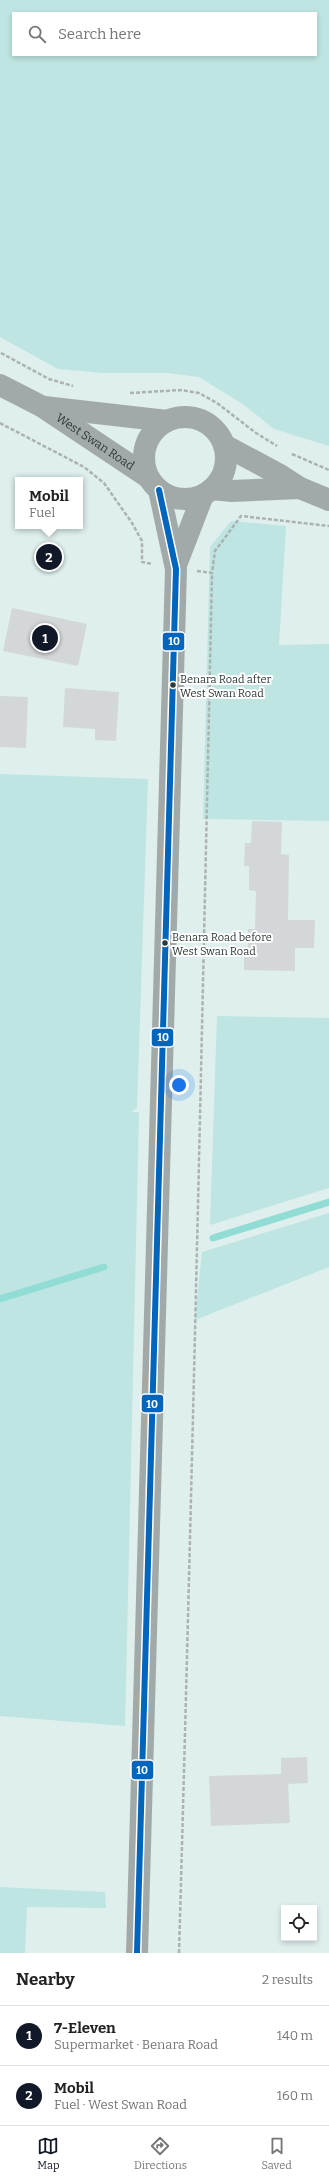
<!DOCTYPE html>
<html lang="en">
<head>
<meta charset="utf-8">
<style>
	body { margin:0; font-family:Bitter,serif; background:#f6f6f6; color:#222 }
	.controls { position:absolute; right:12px; bottom:12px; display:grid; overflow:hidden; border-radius:0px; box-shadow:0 2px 6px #0003 }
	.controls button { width:36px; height:36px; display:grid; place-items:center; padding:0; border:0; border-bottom:1px solid #e0e0e0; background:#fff; color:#222; font:20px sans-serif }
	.you { position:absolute; left:179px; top:1085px; width:14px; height:14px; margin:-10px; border:3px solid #fff; border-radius:50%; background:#1a73e8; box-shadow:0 0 0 6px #1a73e833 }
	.badge { display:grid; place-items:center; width:26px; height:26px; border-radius:50%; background:#111827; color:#fff; font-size:13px; font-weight:700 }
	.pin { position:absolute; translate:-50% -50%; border:2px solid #fff; box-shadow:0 1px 4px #0006 }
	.popup { position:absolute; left:15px; top:477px; width:68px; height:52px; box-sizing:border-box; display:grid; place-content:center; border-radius:0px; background:#fff; filter:drop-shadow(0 1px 3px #0005); font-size:13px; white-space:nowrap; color:#767676 }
	.popup b { font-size:15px; color:#222 }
	.popup::after { content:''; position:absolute; left:50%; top:100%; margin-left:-8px; border:8px solid transparent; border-top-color:#fff }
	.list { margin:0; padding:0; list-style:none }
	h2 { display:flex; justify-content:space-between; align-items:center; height:52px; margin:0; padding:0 16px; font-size:17px }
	h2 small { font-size:13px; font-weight:400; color:#767676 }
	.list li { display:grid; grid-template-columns:26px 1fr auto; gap:12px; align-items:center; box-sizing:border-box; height:60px; padding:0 16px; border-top:1px solid #e0e0e0 }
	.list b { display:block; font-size:15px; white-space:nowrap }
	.list p { margin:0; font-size:13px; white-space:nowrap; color:#767676 }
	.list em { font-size:13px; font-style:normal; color:#767676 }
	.icon { flex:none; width:22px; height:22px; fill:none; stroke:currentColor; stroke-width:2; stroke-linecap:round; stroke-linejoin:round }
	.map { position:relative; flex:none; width:329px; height:1953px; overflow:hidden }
	.search { position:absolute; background:#fff; box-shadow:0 2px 6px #0003; left:12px; right:12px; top:12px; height:44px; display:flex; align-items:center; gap:10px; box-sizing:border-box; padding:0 14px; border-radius:0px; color:#767676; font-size:15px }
	.sheet { height:172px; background:#fff }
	nav { display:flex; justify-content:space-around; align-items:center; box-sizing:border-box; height:56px; border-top:1px solid #e0e0e0; background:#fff; font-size:11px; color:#767676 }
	nav a { display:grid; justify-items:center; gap:2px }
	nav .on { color:#111827 }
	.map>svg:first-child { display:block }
</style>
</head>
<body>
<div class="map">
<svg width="329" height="1953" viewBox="0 0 329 1953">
	<rect width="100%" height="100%" fill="#deefed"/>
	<path fill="#bee5e1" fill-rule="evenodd" d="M 0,0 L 329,0 L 329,446 L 274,429 L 244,405 L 199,377 L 167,373 L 104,373 L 58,369 L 0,337 ZM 13,13 L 316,13 L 316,55 L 13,55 Z
		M 231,521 L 286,526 L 279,645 L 329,644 L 329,821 L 203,819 L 210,547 Z
		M 0,774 L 148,779 L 137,1108 L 131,1112 L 139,1112 L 125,1726 L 0,1716 Z
		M 217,1016 L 329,1018 L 329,1188 L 210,1225 Z
		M 329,1213 L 329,1267 L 195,1320 L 202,1252 Z
		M 0,1887 L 105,1892 L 106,1908 L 27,1907 L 25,1953 L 0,1953 Z"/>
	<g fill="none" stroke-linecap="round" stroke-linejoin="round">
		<path stroke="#92dcd6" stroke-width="7" d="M 213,1238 L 329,1202
			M 0,1299 L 104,1267"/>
	</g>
	<path fill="#d3d7d9" d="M 12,608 L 87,624 L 78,666 L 3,651 Z
		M 65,688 L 119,692 L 116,741 L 95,740 L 95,729 L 63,727 Z
		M 0,696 L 28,697 L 26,748 L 0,747 Z
		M 252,821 L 282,822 L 281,854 L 289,855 L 288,920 L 315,920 L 314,948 L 295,948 L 295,971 L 244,970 L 244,949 L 248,949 L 248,929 L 255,929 L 256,891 L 249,890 L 249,866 L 244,866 L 245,843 L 251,843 Z
		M 307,1757 L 308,1783 L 288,1784 L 290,1823 L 211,1826 L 209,1776 L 281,1774 L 281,1758 Z"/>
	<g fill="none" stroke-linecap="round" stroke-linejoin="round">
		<path stroke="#abb3b2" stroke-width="2.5" stroke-dasharray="4 2" stroke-linecap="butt" d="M 1,353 L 49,379 L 73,386
			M 130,393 L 181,390 L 199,393 L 217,403 L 256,433 L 277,446
			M 0,423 L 84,467 L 104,483 L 132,523 L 142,541 L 142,562 L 153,564
			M 292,454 L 329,470
			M 197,571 L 212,573 L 215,551 L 241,516 L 329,526
			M 179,1953 C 192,1493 202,1033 212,573"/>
		<g stroke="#a2aaa9" stroke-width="22">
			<path id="s1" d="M 0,385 L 43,407 L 148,477"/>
			<path d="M 44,407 L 167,421"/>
			<circle cx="185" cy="458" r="41"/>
			<path d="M 224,445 L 280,475 L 300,488 L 329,500"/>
			<path d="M 212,489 L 232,491 L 300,488"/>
			<path d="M 176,565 L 203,495"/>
			<path d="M 137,1953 L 176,569 L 159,490"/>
		</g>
		<g stroke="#fff" stroke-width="9">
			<path id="bus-1" d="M 137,1953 L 176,569 L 159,490"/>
		</g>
		<use href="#bus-1" stroke="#0065bd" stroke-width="6"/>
	</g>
	<g fill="#2c3937" stroke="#fff" stroke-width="1.5">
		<circle cx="173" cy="685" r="3.5"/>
		<circle cx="165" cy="943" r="3.5"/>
	</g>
	<g text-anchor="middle" stroke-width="4" stroke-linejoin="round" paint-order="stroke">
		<g font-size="11" fill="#2c3937" stroke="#fff" text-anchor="start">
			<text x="180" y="683">Benara Road after<tspan x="180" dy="14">West Swan Road</tspan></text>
			<text x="172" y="941">Benara Road before<tspan x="172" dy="14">West Swan Road</tspan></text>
		</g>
		<g font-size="12" fill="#2c3937" stroke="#fff">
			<text dy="4" stroke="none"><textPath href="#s1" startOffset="111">West Swan Road</textPath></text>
		</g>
	</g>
	<g stroke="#fff" stroke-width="1.5">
		<rect x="162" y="632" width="23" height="19" rx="4" fill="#0065bd"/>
		<rect x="151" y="1028" width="23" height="19" rx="4" fill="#0065bd"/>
		<rect x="141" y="1394" width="23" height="19" rx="4" fill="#0065bd"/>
		<rect x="131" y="1760" width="23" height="20" rx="4" fill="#0065bd"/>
	</g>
	<g font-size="11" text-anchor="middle" font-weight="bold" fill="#fff">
		<text x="174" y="645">10</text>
		<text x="163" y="1041">10</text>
		<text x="152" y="1408">10</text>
		<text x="142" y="1774">10</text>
	</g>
</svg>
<div class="controls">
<button><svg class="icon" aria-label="locate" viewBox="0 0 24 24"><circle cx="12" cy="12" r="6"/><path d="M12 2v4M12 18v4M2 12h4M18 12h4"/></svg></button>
</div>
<div class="you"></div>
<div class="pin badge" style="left:45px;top:638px">1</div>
<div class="pin badge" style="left:49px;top:557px">2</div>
<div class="popup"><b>Mobil</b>Fuel</div>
<div class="search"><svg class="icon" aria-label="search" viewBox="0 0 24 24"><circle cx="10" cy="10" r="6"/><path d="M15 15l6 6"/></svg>Search here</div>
</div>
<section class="sheet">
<h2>Nearby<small>2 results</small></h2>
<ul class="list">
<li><span class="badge">1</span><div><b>7-Eleven</b><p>Supermarket · Benara Road</p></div><em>140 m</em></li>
<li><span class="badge">2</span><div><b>Mobil</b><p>Fuel · West Swan Road</p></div><em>160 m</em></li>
</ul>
</section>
<nav>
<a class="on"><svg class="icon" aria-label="map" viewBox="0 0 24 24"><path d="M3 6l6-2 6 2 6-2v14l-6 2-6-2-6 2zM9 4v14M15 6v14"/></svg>Map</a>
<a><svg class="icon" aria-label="directions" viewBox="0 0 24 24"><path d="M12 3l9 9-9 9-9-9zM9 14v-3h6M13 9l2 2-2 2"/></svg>Directions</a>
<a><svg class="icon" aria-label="saved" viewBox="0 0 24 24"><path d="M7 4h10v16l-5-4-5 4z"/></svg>Saved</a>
</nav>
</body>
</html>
